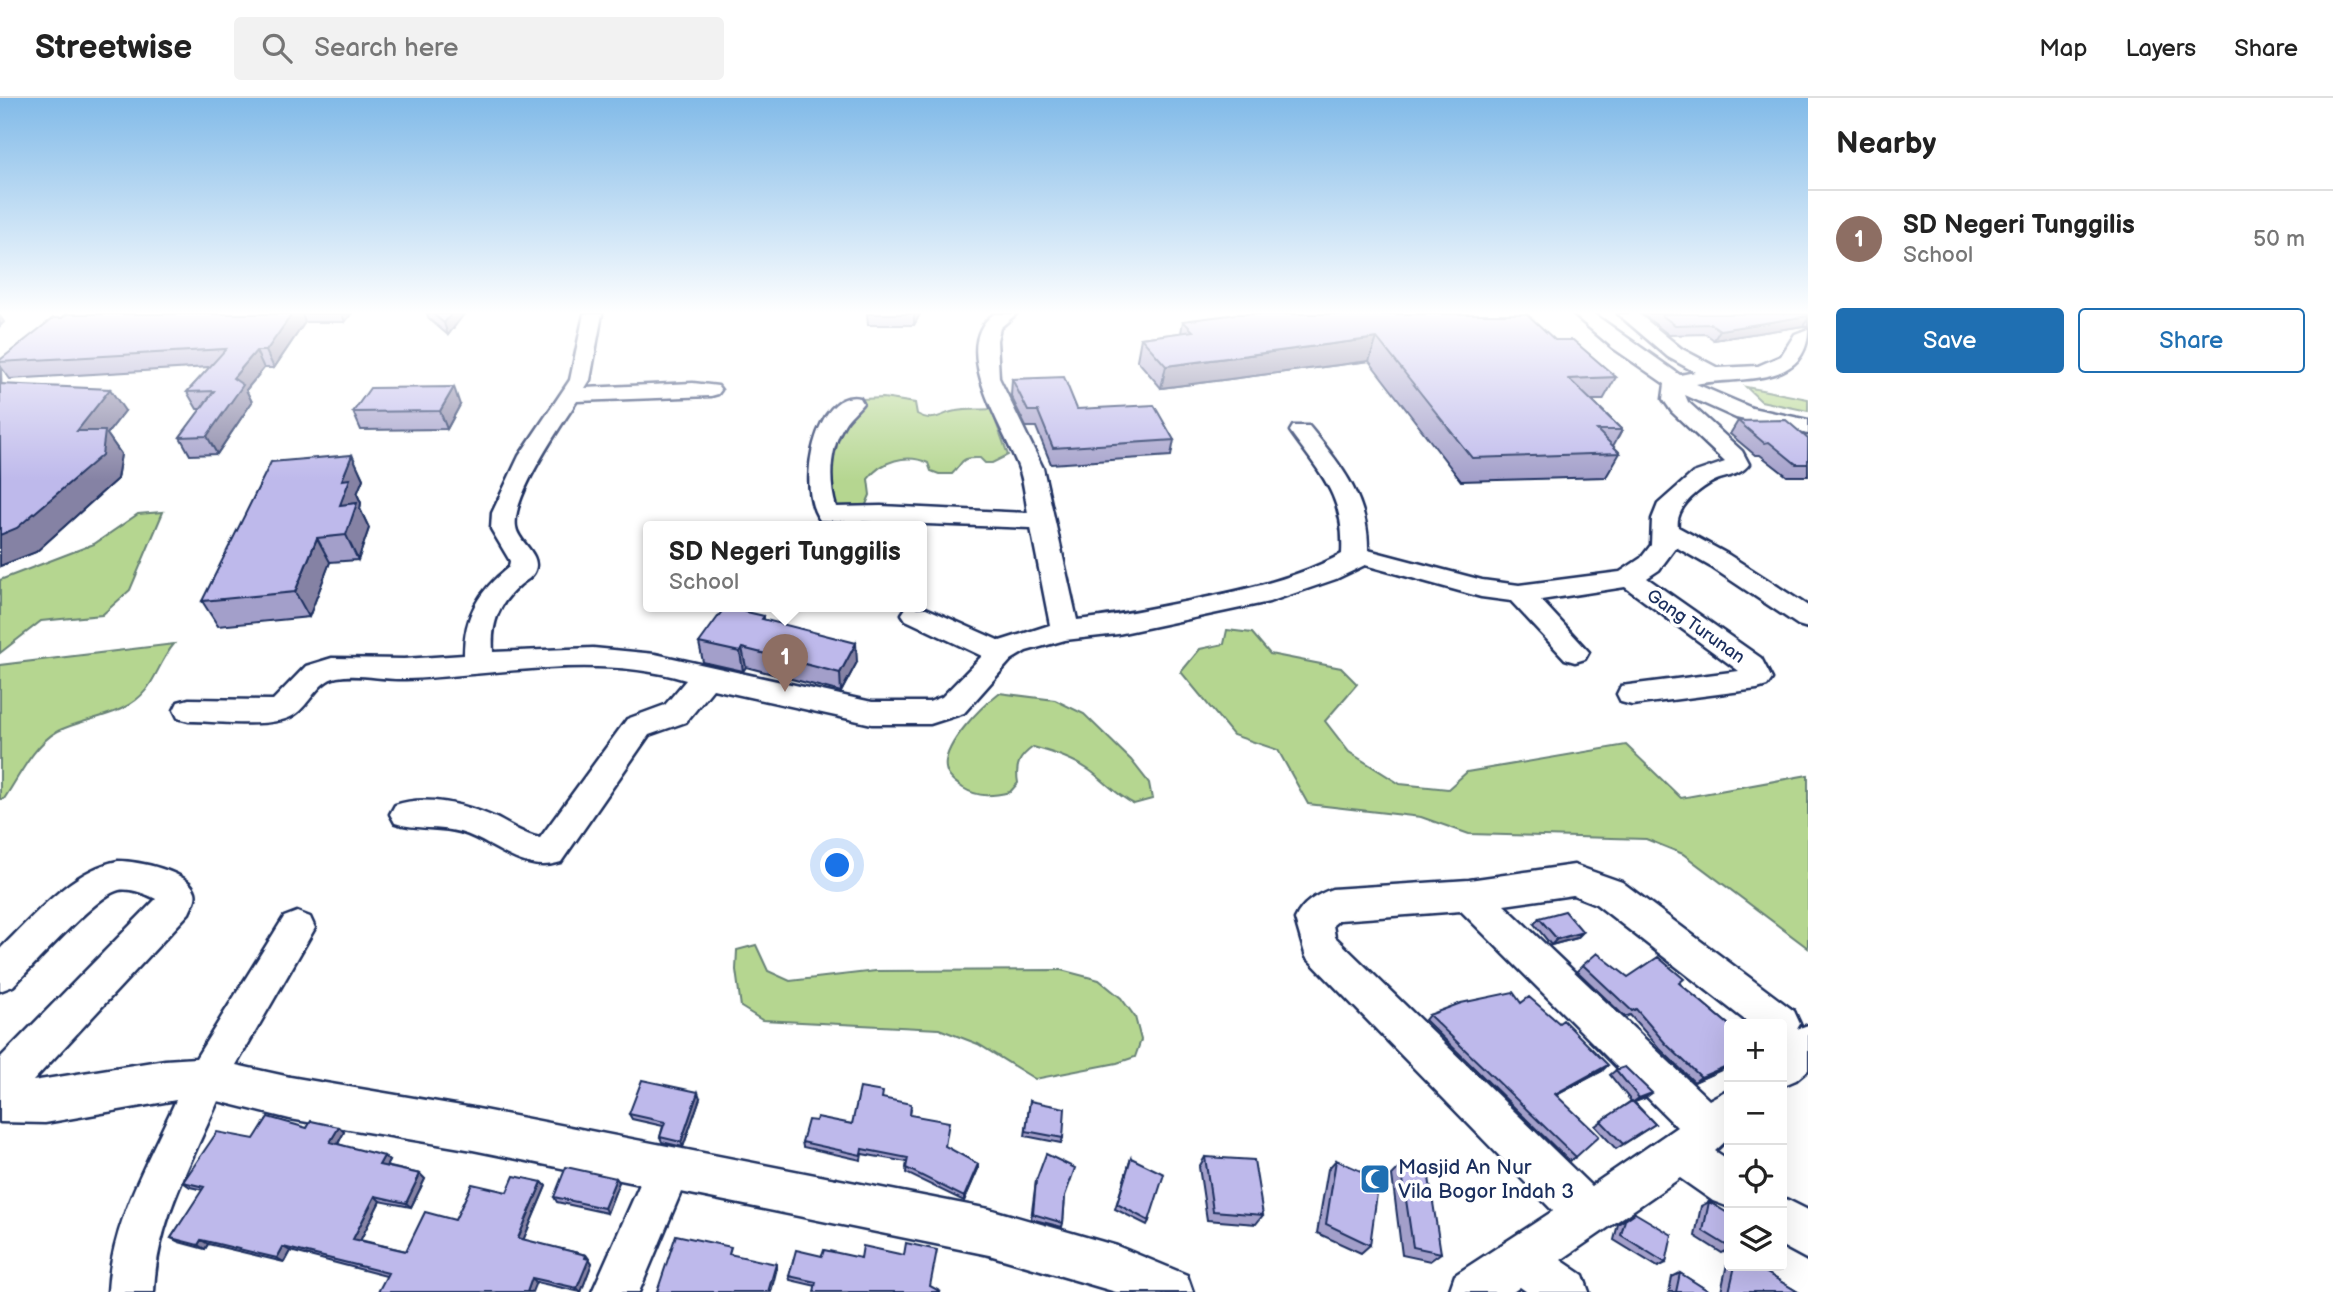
<!DOCTYPE html>
<html lang="en">
<head>
<meta charset="utf-8">
<style>
	body { margin:0; font-family:"Balsamiq Sans",sans-serif; background:#f2f2f2; color:#222 }
	.controls { position:absolute; right:21px; bottom:21px; display:grid; overflow:hidden; border-radius:7px; box-shadow:0 7px 28px #0002 }
	.controls button { width:63px; height:63px; display:grid; place-items:center; padding:0; border:0; border-bottom:2px solid #e0e0e0; background:#fff; color:#222; font:35px sans-serif }
	.you { position:absolute; left:838px; top:768px; width:24px; height:24px; margin:-18px; border:5px solid #fff; border-radius:50%; background:#1a73e8; box-shadow:0 0 0 10px #1a73e833 }
	.badge { display:grid; place-items:center; width:46px; height:46px; border-radius:50%; background:#1f6fb2; color:#fff; font-size:23px; font-weight:700 }
	.pin { position:absolute; translate:-50% -58px; filter:drop-shadow(0 2px 4px #0008) }
	.pin::after { content:''; position:absolute; top:37px; width:24px; height:21px; background:inherit; clip-path:polygon(0 0,100% 0,50% 100%) }
	.popup { position:absolute; left:643px; top:423px; width:284px; height:91px; box-sizing:border-box; display:grid; place-content:center; border-radius:7px; background:#fff; filter:drop-shadow(0 2px 5px #0005); font-size:23px; white-space:nowrap; color:#767676 }
	.popup b { font-size:26px; color:#222 }
	.popup::after { content:''; position:absolute; left:50%; top:100%; margin-left:-14px; border:14px solid transparent; border-top-color:#fff }
	.list { margin:0; padding:0; list-style:none }
	h2 { display:flex; justify-content:space-between; align-items:center; height:91px; margin:0; padding:0 28px; font-size:30px }
	h2 small { font-size:23px; font-weight:400; color:#767676 }
	.list li { display:grid; grid-template-columns:46px 1fr auto; gap:21px; align-items:center; box-sizing:border-box; height:98px; padding:0 28px; border-top:2px solid #e0e0e0 }
	.list b { display:block; font-size:26px; white-space:nowrap }
	.list p { margin:0; font-size:23px; white-space:nowrap; color:#767676 }
	.list em { font-size:23px; font-style:normal; color:#767676 }
	.actions { display:flex; gap:14px; padding:21px 28px }
	.actions a { flex:1; padding:16px 0; border:2px solid #1f6fb2; border-radius:7px; text-align:center; font-size:24px; color:#1f6fb2 }
	.actions .main { background:#1f6fb2; color:#fff }
	.icon { flex:none; width:38px; height:38px; fill:none; stroke:currentColor; stroke-width:2; stroke-linecap:round; stroke-linejoin:round }
	.map { position:relative; flex:none; width:1808px; height:1194px; overflow:hidden }
	header { display:flex; align-items:center; gap:42px; box-sizing:border-box; height:98px; padding:0 35px; background:#fff; border-bottom:2px solid #e0e0e0 }
	header strong { font-size:33px }
	nav { display:flex; gap:38px; margin-inline-start:auto; font-size:24px }
	.search { width:490px; height:63px; background:#f2f2f2; display:flex; align-items:center; gap:18px; box-sizing:border-box; padding:0 24px; border-radius:7px; color:#767676; font-size:26px }
	main { display:flex }
	aside { flex:1; background:#fff }
	.map>svg:first-child { display:block }
</style>
</head>
<body>
<header>
<strong>Streetwise</strong>
<div class="search"><svg class="icon" aria-label="search" viewBox="0 0 24 24"><circle cx="10" cy="10" r="6"/><path d="M15 15l6 6"/></svg>Search here</div>
<nav><a>Map</a><a>Layers</a><a>Share</a></nav>
</header>
<main>
<div class="map">
<svg width="1808" height="1194" viewBox="0 0 1808 1194">
	<rect width="100%" height="100%" fill="#fff"/>
	<filter id="ink" filterUnits="userSpaceOnUse"><feTurbulence type="fractalNoise" baseFrequency=".0143" numOctaves="2"/><feDisplacementMap in="SourceGraphic" scale="14" xChannelSelector="R" yChannelSelector="G"/><feConvolveMatrix kernelMatrix="1 2 1 2 8 2 1 2 1" color-interpolation-filters="sRGB"/></filter>
	<g filter="url(#ink)">
		<path fill="#b5d690" stroke="#688277" stroke-width="2" d="M 1746,289 L 1808,301 L 1808,313 L 1761,303 Z
			M 883,300 L 915,305 L 917,316 C 935,326 941,315 956,313 C 967,311 979,312 991,311 L 1008,357 L 992,365 L 985,365 L 980,360 C 959,359 964,364 952,376 L 939,376 L 931,373 L 928,365 C 907,355 881,363 868,381 L 870,397 L 865,409 L 837,417 L 824,349 L 838,318 L 862,301 Z
			M 163,414 L 130,492 L 102,517 L 41,523 L 0,555 L 0,482 L 94,446 L 138,416 Z
			M 1227,532 L 1252,535 L 1270,556 L 1341,570 L 1357,586 L 1325,623 L 1349,654 L 1400,686 L 1448,691 L 1467,674 L 1626,647 L 1681,700 L 1808,677 L 1808,850 L 1683,756 L 1646,741 L 1469,736 L 1421,719 L 1308,706 L 1278,652 L 1233,637 L 1181,574 L 1200,551 L 1224,546 Z
			M 174,546 C 162,560 157,578 146,592 C 125,619 86,619 58,633 C 35,645 18,680 4,701 L 0,701 L 0,567 Z
			M 999,595 L 1055,602 L 1084,616 L 1131,662 L 1149,685 L 1152,701 L 1134,706 C 1116,697 1105,683 1089,672 C 1073,661 1052,654 1033,649 C 1019,659 1015,667 1018,685 L 1010,694 C 993,698 979,700 963,690 C 956,685 947,679 946,670 C 942,647 982,608 999,595 Z
			M 756,847 L 768,873 L 790,883 L 876,873 L 1061,872 L 1099,882 L 1121,900 L 1135,919 L 1141,942 L 1135,959 L 1117,965 L 1035,981 L 978,946 L 939,931 L 762,922 L 741,909 L 736,872 L 737,852 Z"/>
		<g fill="none" stroke-linecap="round" stroke-linejoin="round">
			<g stroke="#1b2f5e" stroke-width="5">
				<path id="minor" d="M 584,216 L 602,216 L 590,282 L 585,290 L 693,285 L 718,288 L 721,292 L 718,296 L 711,298 L 577,303 C 560,329 511,400 516,429 C 518,444 541,456 535,472 C 533,479 525,483 520,487 C 498,506 491,526 493,554 L 593,550 L 655,556 L 872,604 L 929,604 L 942,599 L 982,558 L 906,522 L 902,516 L 906,510 L 926,510 L 1000,543 L 1050,527 L 1031,430 L 820,422 C 795,390 816,290 860,300 L 863,305 C 857,313 849,318 844,327 C 830,350 828,383 836,409 L 881,408 L 1028,415 C 1025,400 1024,382 1018,368 C 1004,330 948,248 994,216 L 1016,216 L 1000,230 L 997,242 L 999,280 L 1043,370 L 1077,522 C 1118,518 1158,509 1199,501 C 1249,491 1297,480 1342,456 C 1345,398 1321,377 1290,333 L 1293,328 L 1309,328 C 1340,366 1369,400 1368,452 L 1482,482 L 1519,487 L 1620,474 L 1641,460 L 1651,447 L 1652,421 L 1658,406 L 1693,375 L 1725,364 L 1672,314 L 1663,301 L 1665,286 L 1613,250 L 1573,216 L 1594,216 L 1680,277 L 1695,274 L 1668,259 L 1618,216 L 1639,216 L 1682,251 L 1718,270 L 1758,268 L 1781,258 L 1795,236 L 1808,231 C 1808,291 1736,278 1696,286 L 1752,310 L 1808,322 L 1808,336 L 1736,320 L 1685,297 L 1688,304 L 1742,353 L 1749,366 C 1739,380 1722,377 1709,386 C 1694,395 1675,412 1678,429 L 1729,457 L 1808,508 L 1808,530 L 1798,527 L 1711,469 L 1676,449 L 1659,472 L 1647,480 L 1761,560 L 1772,581 L 1767,588 L 1757,591 L 1632,607 L 1621,604 L 1617,596 L 1621,588 L 1739,573 L 1625,489 L 1541,502 L 1589,554 L 1585,561 L 1575,564 L 1565,561 L 1511,503 L 1481,499 L 1365,467 L 1336,481 L 1269,504 L 1118,536 L 1065,542 L 1026,553 L 1011,562 L 964,615 L 930,626 L 872,626 L 713,591 L 686,624 L 649,637 L 561,764 C 522,777 495,744 460,734 C 439,728 416,732 395,725 L 390,716 L 395,707 C 426,696 467,707 496,720 C 510,727 524,737 540,740 L 627,621 L 665,607 L 686,582 C 596,555 498,577 406,581 C 383,582 359,575 337,579 C 317,583 310,607 294,617 C 273,631 215,623 189,623 L 178,620 L 174,612 L 178,604 L 189,601 L 273,602 L 306,568 L 332,560 L 404,561 L 464,557 C 464,517 479,493 509,469 L 510,463 L 491,431 L 492,415 L 519,358 L 570,282 Z
					M 118,763 C 137,763 189,773 195,794 C 197,801 192,808 189,815 L 33,983 L 165,962 L 196,960 L 284,819 L 297,814 L 310,819 L 315,830 L 236,967 L 290,979 L 473,1010 L 989,1111 L 1117,1148 L 1187,1177 L 1193,1194 L 1116,1194 L 989,1157 L 681,1094 L 639,1194 L 592,1194 L 640,1086 L 473,1052 L 290,1021 L 218,1003 C 191,1065 156,1126 154,1194 L 108,1194 C 111,1125 148,1064 176,1002 L 45,1025 L 0,1024 L 0,960 L 156,801 C 146,796 130,790 119,792 C 96,797 33,869 13,888 L 0,893 L 0,851 C 33,819 71,772 118,763 Z
					M 1574,767 L 1622,784 L 1794,913 L 1800,926 L 1797,931 L 1808,927 L 1808,972 L 1796,982 L 1782,988 L 1782,926 L 1750,926 L 1596,806 L 1573,797 L 1504,807 L 1709,1002 L 1729,991 L 1729,1040 L 1715,1053 L 1729,1062 L 1729,1109 L 1713,1103 L 1680,1080 L 1561,1162 L 1583,1177 L 1589,1194 L 1527,1194 L 1520,1189 L 1513,1194 L 1449,1194 L 1455,1177 L 1553,1113 L 1306,859 L 1295,821 C 1302,805 1316,797 1332,791 L 1469,782 ZM 1461,813 L 1677,1029 L 1591,1088 L 1335,839 L 1333,827 L 1339,822 Z
					M 1782,1099 L 1808,1112 L 1808,1162 L 1782,1148 Z"/>
			</g>
			<use href="#minor" fill="#fff" fill-rule="evenodd"/>
		</g>
		<path fill="#a39fca" stroke="#1b2f5e" stroke-width="2" d="M 67,216 L 351,216 L 345,224 L 305,224 L 274,270 L 264,270 L 246,292 L 252,304 L 217,356 L 190,357 L 180,339 L 201,311 L 197,311 L 187,294 L 210,269 L 10,281 L 1,269 L 1,286 L 125,313 L 107,336 L 121,356 L 117,381 L 36,454 L 0,468 L 0,262 Z
			M 427,216 L 464,216 L 448,237 L 429,221 Z
			M 867,216 L 920,216 L 914,227 L 868,227 Z
			M 1642,216 L 1808,216 L 1808,229 L 1803,228 L 1714,242 L 1706,236 L 1669,237 Z
			M 1183,223 L 1555,242 L 1616,279 L 1603,302 L 1592,302 L 1622,332 L 1613,348 L 1620,355 L 1606,379 L 1461,383 L 1369,263 L 1161,290 L 1137,262 L 1141,240 L 1181,235 Z
			M 1012,281 L 1077,311 L 1174,342 L 1171,358 L 1051,366 L 1036,329 L 1026,329 L 1011,298 Z
			M 460,307 L 447,331 L 361,332 L 353,314 Z
			M 1738,323 L 1808,341 L 1808,378 L 1787,378 L 1760,357 L 1755,357 L 1730,336 Z
			M 352,357 L 363,381 L 357,396 L 361,405 L 360,411 L 369,430 L 358,462 L 330,464 L 309,519 L 218,528 L 202,503 Z
			M 764,518 L 764,522 L 857,564 L 841,594 L 746,569 L 743,573 L 703,564 L 699,545 Z
			M 1539,820 L 1583,834 L 1577,840 L 1551,847 L 1534,826 Z
			M 1583,867 L 1628,879 L 1680,886 L 1729,927 L 1729,971 L 1728,969 L 1694,984 L 1660,951 L 1630,917 L 1625,919 L 1577,873 Z
			M 1521,905 L 1602,973 L 1556,997 L 1576,1059 L 1569,1063 L 1425,922 L 1429,917 Z
			M 1616,972 L 1645,1000 L 1634,1004 L 1655,1026 L 1616,1051 L 1595,1028 L 1631,1003 L 1610,977 Z
			M 700,1000 L 683,1049 L 662,1044 L 660,1039 L 663,1028 L 632,1021 L 629,1016 Z
			M 883,1001 L 911,1011 L 910,1017 L 945,1049 L 978,1066 L 978,1071 L 964,1103 L 906,1075 L 907,1064 L 862,1056 L 861,1062 L 803,1049 L 802,1044 L 816,1023 L 852,1026 Z
			M 1030,1003 L 1063,1040 L 1061,1045 L 1025,1038 Z
			M 339,1029 L 344,1034 L 338,1046 L 389,1063 L 386,1068 L 420,1076 L 425,1081 L 411,1109 L 380,1103 L 360,1142 L 406,1153 L 455,1122 L 507,1094 L 542,1084 L 546,1088 L 523,1142 L 586,1157 L 592,1165 L 581,1194 L 536,1184 L 386,1178 L 290,1153 L 284,1164 L 208,1146 L 205,1151 L 179,1144 L 171,1140 L 203,1092 L 190,1089 L 183,1084 L 254,1041 L 307,1030 Z
			M 1205,1059 L 1263,1117 L 1256,1126 L 1207,1122 L 1199,1069 Z
			M 1131,1060 L 1149,1123 L 1147,1127 L 1115,1111 Z
			M 1336,1062 L 1370,1147 L 1361,1155 L 1317,1135 L 1328,1071 Z
			M 1401,1068 L 1441,1155 L 1430,1163 L 1402,1157 L 1392,1077 Z
			M 616,1080 L 619,1084 L 607,1115 L 557,1104 L 554,1099 Z
			M 1036,1083 L 1065,1098 L 1063,1125 L 1062,1129 L 1031,1121 Z
			M 1709,1104 L 1729,1116 L 1729,1151 L 1722,1155 L 1695,1138 L 1701,1108 Z
			M 1635,1115 L 1666,1165 L 1658,1169 L 1614,1142 L 1618,1126 Z
			M 1729,1160 L 1729,1168 L 1755,1168 L 1798,1194 L 1721,1194 L 1728,1161 Z
			M 1680,1175 L 1710,1194 L 1669,1194 L 1672,1179 Z
			M 789,1178 L 931,1188 L 816,1188 L 790,1182 Z"/>
		<path fill="#8582a4" stroke="#1b2f5e" stroke-width="2" d="M 292,216 L 302,216 L 305,224 L 274,270 L 266,253 Z
			M 342,216 L 351,216 L 345,224 Z
			M 451,216 L 464,216 L 448,237 L 444,225 Z
			M 914,216 L 920,216 L 914,227 Z
			M 0,218 L 4,224 L 0,228 Z
			M 1808,218 L 1808,221 L 1803,228 L 1714,242 L 1720,232 Z
			M 1377,240 L 1369,263 L 1161,290 L 1166,268 Z
			M 256,253 L 264,270 L 246,292 L 252,304 L 217,356 L 207,338 L 233,280 Z
			M 0,267 L 1,269 L 2,308 L 0,306 Z
			M 454,289 L 460,307 L 447,331 L 440,313 Z
			M 110,291 L 125,313 L 107,336 L 121,356 L 117,381 L 36,454 L 0,468 L 0,437 L 77,333 Z
			M 352,357 L 363,381 L 357,396 L 361,405 L 360,411 L 369,430 L 358,462 L 346,437 L 340,407 L 342,382 Z
			M 317,440 L 330,464 L 309,519 L 295,494 Z
			M 856,545 L 857,564 L 841,594 L 840,575 Z
			M 742,550 L 746,569 L 743,573 L 740,554 Z
			M 1583,834 L 1577,840 L 1551,847 L 1557,841 Z
			M 1608,967 L 1602,973 L 1549,1001 L 1555,996 Z
			M 1729,967 L 1729,968 L 1694,984 L 1701,979 Z
			M 698,994 L 700,1000 L 683,1049 L 681,1044 Z
			M 1652,995 L 1645,1000 L 1632,1005 L 1639,1000 Z
			M 339,1029 L 344,1034 L 336,1049 L 330,1044 Z
			M 384,1058 L 389,1063 L 384,1072 L 379,1067 Z
			M 978,1066 L 978,1071 L 964,1103 L 964,1099 Z
			M 420,1076 L 425,1081 L 411,1109 L 406,1105 Z
			M 616,1080 L 619,1084 L 607,1115 L 604,1110 Z
			M 542,1084 L 546,1088 L 522,1145 L 518,1140 Z
			M 375,1098 L 380,1103 L 359,1145 L 353,1141 Z
			M 201,1142 L 208,1146 L 205,1151 L 198,1147 Z
			M 283,1149 L 290,1153 L 284,1164 L 277,1160 Z
			M 586,1157 L 592,1165 L 581,1194 L 577,1190 Z
			M 776,1166 L 777,1170 L 771,1194 L 768,1194 Z
			M 532,1180 L 536,1184 L 532,1194 L 527,1194 Z"/>
		<path fill="#beb9eb" stroke="#1b2f5e" stroke-width="2" d="M 67,216 L 292,216 L 266,253 L 256,253 L 233,280 L 243,287 L 207,338 L 180,339 L 214,293 L 187,294 L 226,251 L 0,264 L 0,262 L 53,220 L 62,220 Z
			M 433,216 L 451,216 L 444,225 Z
			M 1237,216 L 1527,216 L 1555,242 L 1573,242 L 1616,279 L 1569,281 L 1622,332 L 1597,332 L 1620,355 L 1472,360 L 1377,240 L 1166,268 L 1141,240 L 1193,233 L 1183,223 Z
			M 1660,216 L 1808,216 L 1808,218 L 1720,232 L 1711,226 L 1675,227 Z
			M 1064,279 L 1077,311 L 1154,307 L 1174,342 L 1053,350 L 1038,313 L 1028,313 L 1012,281 Z
			M 0,286 L 110,291 L 77,333 L 105,333 L 102,357 L 17,430 L 0,437 Z
			M 454,289 L 440,313 L 353,314 L 370,290 Z
			M 1786,322 L 1808,341 L 1808,366 L 1796,366 L 1769,344 L 1764,345 L 1738,323 Z
			M 352,357 L 342,382 L 350,381 L 340,407 L 357,405 L 346,437 L 317,440 L 295,494 L 202,503 L 271,364 Z
			M 725,509 L 764,518 L 762,521 L 856,545 L 840,575 L 742,550 L 740,554 L 699,545 Z
			M 1565,813 L 1583,834 L 1557,841 L 1539,820 Z
			M 1597,855 L 1628,879 L 1658,859 L 1684,881 L 1679,885 L 1729,927 L 1729,967 L 1701,979 L 1666,946 L 1636,911 L 1632,913 L 1583,867 Z
			M 1513,894 L 1521,905 L 1529,899 L 1559,925 L 1563,922 L 1608,967 L 1555,996 L 1599,1038 L 1576,1059 L 1429,917 L 1461,905 Z
			M 1625,969 L 1652,995 L 1639,1000 L 1616,972 Z
			M 642,982 L 698,994 L 681,1044 L 660,1039 L 665,1024 L 629,1016 Z
			M 860,990 L 883,994 L 882,1000 L 911,1006 L 910,1017 L 949,1024 L 945,1048 L 978,1066 L 964,1099 L 906,1070 L 908,1060 L 862,1051 L 861,1057 L 802,1044 L 808,1022 L 816,1023 L 817,1019 L 852,1026 Z
			M 1030,1003 L 1065,1010 L 1063,1040 L 1026,1033 Z
			M 1632,1003 L 1655,1026 L 1623,1046 L 1601,1023 Z
			M 268,1019 L 307,1030 L 311,1023 L 339,1029 L 330,1044 L 384,1058 L 379,1067 L 420,1076 L 406,1105 L 375,1098 L 353,1141 L 406,1153 L 425,1114 L 455,1122 L 472,1086 L 507,1094 L 514,1078 L 542,1084 L 518,1140 L 586,1157 L 585,1160 L 589,1161 L 577,1190 L 532,1180 L 527,1194 L 378,1194 L 388,1175 L 283,1149 L 277,1160 L 201,1142 L 198,1147 L 171,1140 L 204,1089 L 183,1084 L 217,1034 L 254,1041 Z
			M 1046,1056 L 1075,1070 L 1065,1098 L 1063,1125 L 1033,1116 L 1036,1083 Z
			M 1205,1059 L 1254,1062 L 1263,1117 L 1213,1113 Z
			M 1131,1060 L 1164,1076 L 1149,1123 L 1117,1106 Z
			M 1336,1062 L 1379,1081 L 1370,1147 L 1326,1126 Z
			M 1401,1068 L 1428,1073 L 1441,1155 L 1413,1149 Z
			M 566,1069 L 616,1080 L 604,1110 L 554,1099 Z
			M 1709,1104 L 1729,1116 L 1729,1149 L 1703,1133 Z
			M 1635,1115 L 1672,1137 L 1666,1165 L 1621,1137 L 1625,1122 Z
			M 676,1137 L 731,1149 L 729,1156 L 776,1166 L 768,1194 L 657,1194 Z
			M 906,1145 L 937,1152 L 930,1188 L 941,1194 L 814,1194 L 816,1184 L 789,1178 L 796,1152 L 822,1158 L 824,1152 L 861,1160 L 863,1148 L 904,1157 Z
			M 1735,1168 L 1755,1168 L 1798,1194 L 1729,1194 Z
			M 1680,1175 L 1710,1194 L 1676,1194 Z"/>
	</g>
	<linearGradient id="sky" x2="0" y2="1"><stop stop-color="#81bae8"/><stop offset="0.56" stop-color="#fff"/><stop offset="1" stop-color="#fff" stop-opacity="0"/></linearGradient>
	<rect width="1808" height="383" fill="url(#sky)"/>
	<defs>
		<g id="mosque-square" transform="scale(1.575)"><rect x="-9" y="-9" width="18" height="18" rx="4" fill="#1f6fb2" stroke="#fff"/><path d="M3.5-4.9A6 6 0 1 0 3.5 4.9A5 5 0 1 1 3.5-4.9Z" fill="#fff"/></g>
	</defs>
	<g fill-rule="evenodd">
		<use href="#mosque-square" x="1375" y="1081"/>
	</g>
	<g text-anchor="middle" stroke-width="7" stroke-linejoin="round" paint-order="stroke">
		<g font-size="18" fill="#1b2f5e" stroke="#fff">
			<text transform="translate(1696 528) rotate(35)" y="6">Gang Turunan</text>
		</g>
		<g font-size="21" fill="#1b2f5e" stroke="#fff" text-anchor="start">
			<text x="1398" y="1076">Masjid An Nur<tspan x="1398" dy="24">Vila Bogor Indah 3</tspan></text>
		</g>
	</g>
</svg>
<div class="controls">
<button>+</button>
<button>−</button>
<button><svg class="icon" aria-label="locate" viewBox="0 0 24 24"><circle cx="12" cy="12" r="6"/><path d="M12 2v4M12 18v4M2 12h4M18 12h4"/></svg></button>
<button><svg class="icon" aria-label="layers" viewBox="0 0 24 24"><path d="M12 4l9 5-9 5-9-5zM3 14l9 5 9-5"/></svg></button>
</div>
<div class="you"></div>
<div class="pin badge" style="left:785px;top:594px;background:#8d6e63">1</div>
<div class="popup"><b>SD Negeri Tunggilis</b>School</div>
</div>
<aside>
<h2>Nearby<small></small></h2>
<ul class="list">
<li><span class="badge" style="background:#8d6e63">1</span><div><b>SD Negeri Tunggilis</b><p>School</p></div><em>50 m</em></li>
</ul>
<div class="actions"><a class="main">Save</a><a>Share</a></div>
</aside>
</main>
</body>
</html>
